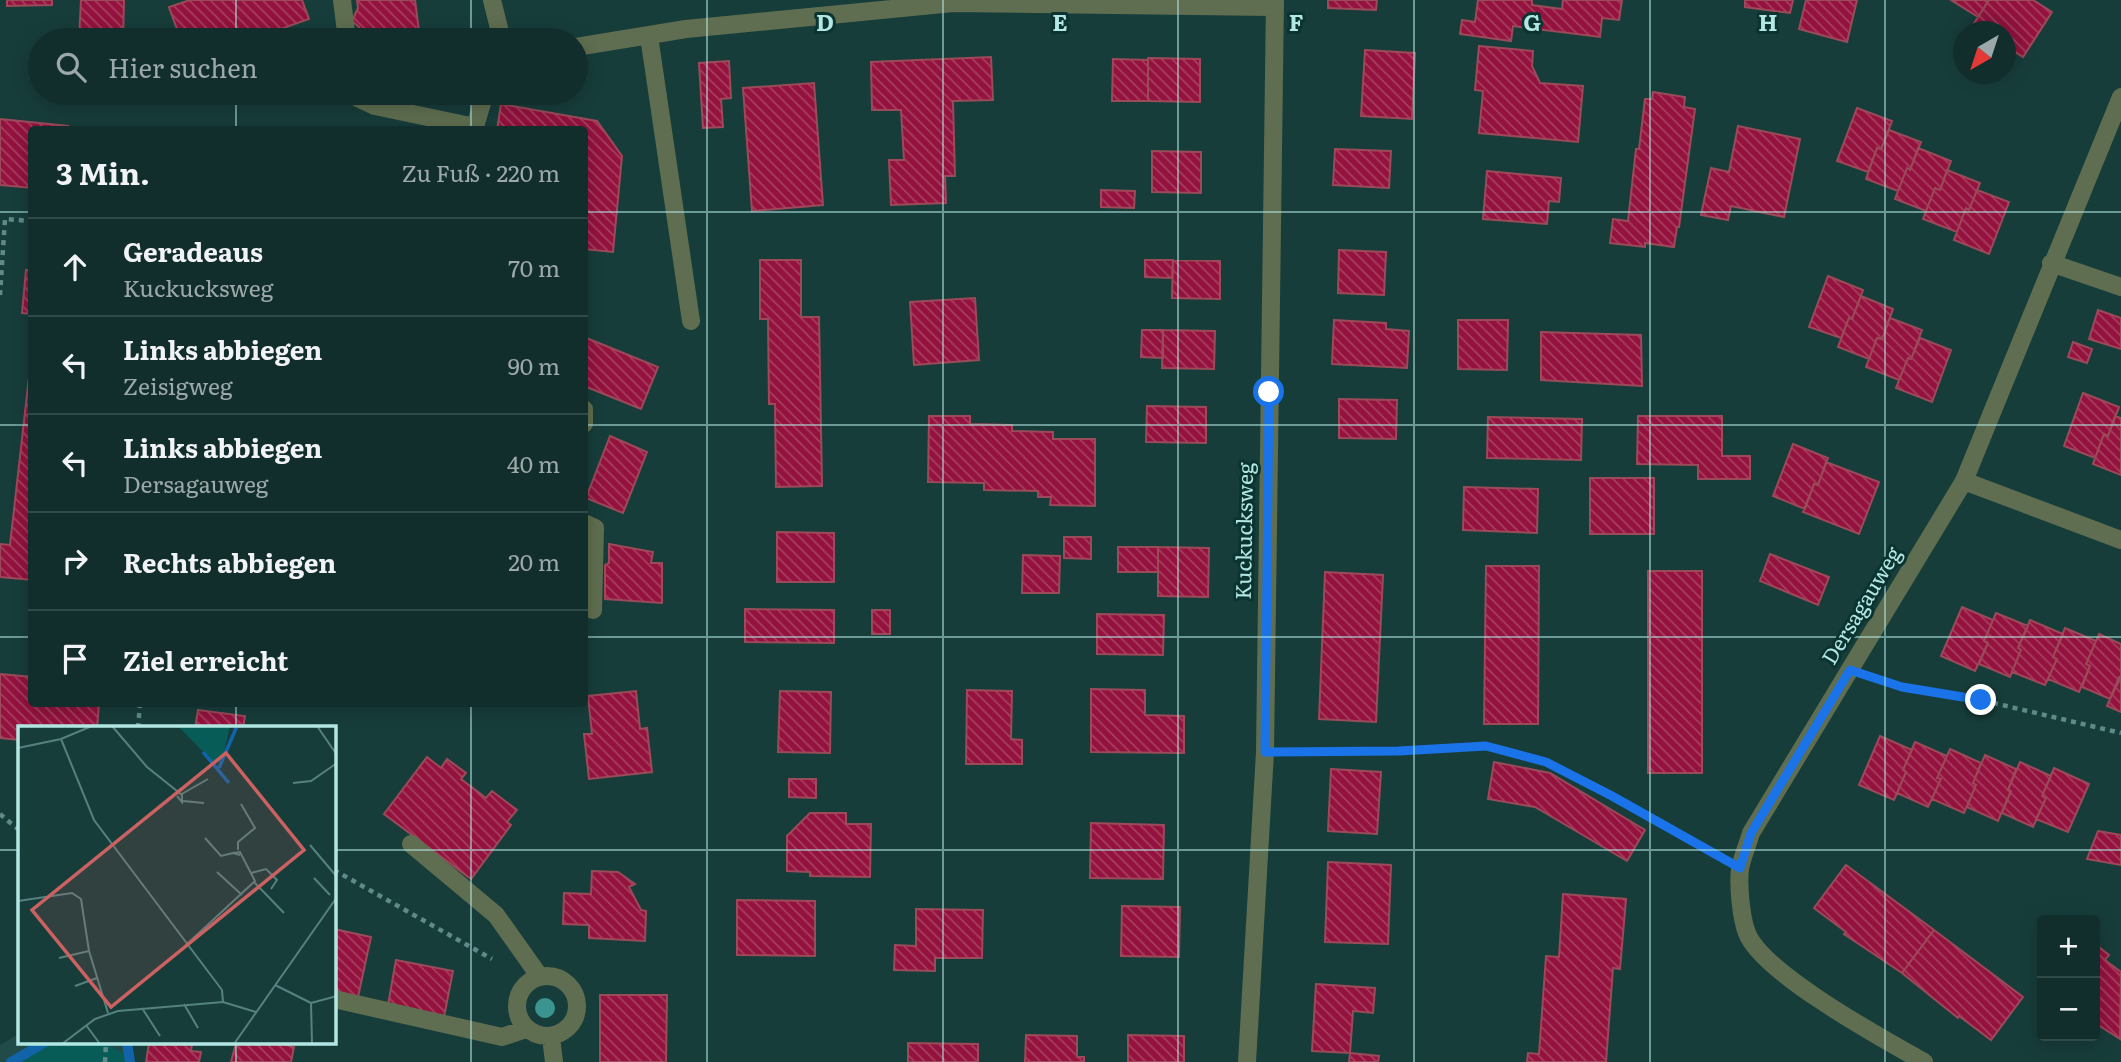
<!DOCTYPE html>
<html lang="de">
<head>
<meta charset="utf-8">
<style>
	body { margin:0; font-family:Literata,serif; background:#1a3634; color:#f1f3f6 }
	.controls { position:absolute; right:21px; bottom:21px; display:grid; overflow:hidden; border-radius:7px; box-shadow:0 4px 18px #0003 }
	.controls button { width:63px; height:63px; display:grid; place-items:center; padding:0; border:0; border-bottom:2px solid #304a48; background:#112e2c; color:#f1f3f6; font:35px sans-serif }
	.compass { position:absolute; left:1953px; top:21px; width:63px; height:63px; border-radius:50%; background:#112e2c; box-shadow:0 4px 18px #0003; rotate:219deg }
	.stop { position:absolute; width:21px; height:21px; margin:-16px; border:5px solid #1a73e8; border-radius:50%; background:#fff }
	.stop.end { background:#1a73e8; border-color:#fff; box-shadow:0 2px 7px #0008 }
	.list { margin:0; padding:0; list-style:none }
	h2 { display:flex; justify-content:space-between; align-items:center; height:91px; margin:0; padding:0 28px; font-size:30px }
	h2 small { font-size:23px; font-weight:400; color:#9ca8a9 }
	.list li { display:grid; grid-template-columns:46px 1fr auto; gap:21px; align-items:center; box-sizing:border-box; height:98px; padding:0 28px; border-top:2px solid #304a48 }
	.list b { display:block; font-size:26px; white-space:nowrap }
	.list p { margin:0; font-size:23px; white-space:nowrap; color:#9ca8a9 }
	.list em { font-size:23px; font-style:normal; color:#9ca8a9 }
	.icon { flex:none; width:38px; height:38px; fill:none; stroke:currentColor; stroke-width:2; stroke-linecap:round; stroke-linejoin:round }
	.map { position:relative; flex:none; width:2121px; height:1062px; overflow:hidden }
	.search { position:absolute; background:#112e2c; box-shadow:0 4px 18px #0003; left:28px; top:28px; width:560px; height:77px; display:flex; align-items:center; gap:18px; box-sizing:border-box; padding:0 24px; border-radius:38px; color:#9ca8a9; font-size:26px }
	.panel { position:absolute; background:#112e2c; box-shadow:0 4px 18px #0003; left:28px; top:126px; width:560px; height:581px; border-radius:7px }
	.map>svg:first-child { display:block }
</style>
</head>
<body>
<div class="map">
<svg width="2121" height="1062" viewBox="0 0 2121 1062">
	<defs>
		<pattern id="building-back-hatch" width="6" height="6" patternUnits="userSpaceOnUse" patternTransform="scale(1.75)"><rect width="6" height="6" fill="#94123d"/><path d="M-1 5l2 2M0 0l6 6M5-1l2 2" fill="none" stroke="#a54062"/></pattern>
	</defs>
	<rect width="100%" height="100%" fill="#173d3b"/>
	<path fill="#204b48" d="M 19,1034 L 19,1043 L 129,1043 L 129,1062 L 0,1062 L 0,1045 Z"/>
	<path fill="#075c58" d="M 43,1043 L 106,1043 L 129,1057 L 129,1062 L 14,1062 Z"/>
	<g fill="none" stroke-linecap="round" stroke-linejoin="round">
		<path stroke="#1264a8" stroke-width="10" d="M 127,1043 L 130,1062
			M 11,1062 L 44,1043"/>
	</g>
	<path fill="url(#building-back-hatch)" stroke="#9b4a59" stroke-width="2" d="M 7,0 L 52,0 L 52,5 L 7,6 Z
		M 81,0 L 124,0 L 123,40 L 79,40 Z
		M 190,0 L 302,0 L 309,19 L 258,37 L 256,40 L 181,40 L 169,7 Z
		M 357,0 L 415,0 L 420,39 L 360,40 L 359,27 L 352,21 L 358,8 Z
		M 1328,0 L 1377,0 L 1376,10 L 1328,8 Z
		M 1478,0 L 1532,0 L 1532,5 L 1562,9 L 1563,0 L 1622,0 L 1619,20 L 1602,18 L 1600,37 L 1513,26 L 1511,41 L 1460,34 L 1462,20 L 1475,22 Z
		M 1745,0 L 1793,0 L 1790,13 L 1745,7 Z
		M 1806,0 L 1857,0 L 1847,42 L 1799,29 Z
		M 1951,0 L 1989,0 L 1978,17 Z
		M 1989,0 L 2033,0 L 2052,12 L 2023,57 L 2006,46 L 2006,32 L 1984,32 L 1973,25 Z
		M 1479,46 L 1533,51 L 1532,66 L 1540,83 L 1583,86 L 1578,142 L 1479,133 L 1483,91 L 1475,90 Z
		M 1365,50 L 1415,53 L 1412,119 L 1361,116 Z
		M 991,57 L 993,100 L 953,101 L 955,176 L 945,176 L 946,203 L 891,205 L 889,160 L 904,160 L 901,110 L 872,110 L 871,62 Z
		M 1148,58 L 1200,59 L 1200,102 L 1148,101 Z
		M 1113,59 L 1148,60 L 1148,101 L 1112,101 Z
		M 729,61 L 731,98 L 721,99 L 723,127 L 703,128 L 699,63 Z
		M 814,83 L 823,205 L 752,211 L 743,88 Z
		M 1653,92 L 1685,97 L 1684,107 L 1695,109 L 1679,227 L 1677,227 L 1674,247 L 1645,243 L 1645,247 L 1610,243 L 1613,219 L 1628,221 L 1636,149 L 1639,149 L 1645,99 L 1652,99 Z
		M 501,104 L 597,121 L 622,156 L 613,252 L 584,249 L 584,130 L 497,130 Z
		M 1857,108 L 1892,121 L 1881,149 L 1877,148 L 1868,172 L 1837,161 Z
		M 0,119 L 68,126 L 67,130 L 32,130 L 32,188 L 0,185 Z
		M 1738,126 L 1800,139 L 1784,217 L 1731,206 L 1728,220 L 1701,215 L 1711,168 L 1729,172 Z
		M 1889,130 L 1921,142 L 1910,170 L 1907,168 L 1898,191 L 1866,179 L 1877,148 L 1881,149 Z
		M 1918,148 L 1951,161 L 1940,190 L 1935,188 L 1926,211 L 1895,199 L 1907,168 L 1910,170 Z
		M 1335,149 L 1391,151 L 1389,188 L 1333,185 Z
		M 1152,151 L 1201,152 L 1201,193 L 1152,192 Z
		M 1947,170 L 1980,183 L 1969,210 L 1966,208 L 1957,232 L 1923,219 L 1935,188 L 1940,190 Z
		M 1487,171 L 1561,178 L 1559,202 L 1549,201 L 1547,224 L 1483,219 Z
		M 1101,190 L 1135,191 L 1134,208 L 1101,207 Z
		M 1977,190 L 2009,202 L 1989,254 L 1954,240 L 1966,208 L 1969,210 Z
		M 1339,250 L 1386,252 L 1384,295 L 1338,293 Z
		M 760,260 L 801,260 L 801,317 L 819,317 L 822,486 L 776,487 L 775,404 L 769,404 L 768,319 L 760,319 Z
		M 1145,260 L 1173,260 L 1172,278 L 1145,277 Z
		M 1173,260 L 1220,261 L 1220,299 L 1172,298 Z
		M 26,270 L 32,271 L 32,314 L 22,313 Z
		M 1828,276 L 1863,290 L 1852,319 L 1849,318 L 1841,338 L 1809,327 Z
		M 1861,296 L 1893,309 L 1882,339 L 1877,338 L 1869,359 L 1838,347 L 1849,318 L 1852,319 Z
		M 975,298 L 979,360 L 914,365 L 910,302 Z
		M 2098,310 L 2121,318 L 2121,349 L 2089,339 Z
		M 1890,318 L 1922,330 L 1911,359 L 1908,358 L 1899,380 L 1866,367 L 1877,338 L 1882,339 Z
		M 1334,320 L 1386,323 L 1386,329 L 1409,331 L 1407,368 L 1332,364 Z
		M 1458,320 L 1508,320 L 1507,370 L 1458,369 Z
		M 1142,330 L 1163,330 L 1163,358 L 1141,357 Z
		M 1163,330 L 1215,331 L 1214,369 L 1162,368 Z
		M 1541,332 L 1641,335 L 1642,386 L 1541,380 Z
		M 584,337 L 658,367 L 641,409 L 584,386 Z
		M 1920,338 L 1951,350 L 1932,402 L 1896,388 L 1908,358 L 1911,359 Z
		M 2073,342 L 2092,349 L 2087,363 L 2068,357 Z
		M 32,350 L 32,580 L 0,577 L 0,544 L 10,545 Z
		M 2083,393 L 2119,407 L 2108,436 L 2104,434 L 2095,458 L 2064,446 Z
		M 1339,399 L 1397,400 L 1396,439 L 1339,438 Z
		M 1147,406 L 1206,407 L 1206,443 L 1146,442 Z
		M 929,416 L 970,416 L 970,424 L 1012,425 L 1012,431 L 1053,432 L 1053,439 L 1095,439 L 1095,506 L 1050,505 L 1051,497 L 1038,497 L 1038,491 L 984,490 L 984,483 L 928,482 Z
		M 1638,416 L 1722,416 L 1722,456 L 1750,456 L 1750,479 L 1698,479 L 1698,465 L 1637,464 Z
		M 2115,416 L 2121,418 L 2121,475 L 2093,464 L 2104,434 L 2108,436 Z
		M 1488,417 L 1582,419 L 1581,460 L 1487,458 Z
		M 610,436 L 647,452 L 623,513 L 586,498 Z
		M 1793,444 L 1828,458 L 1818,485 L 1814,484 L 1805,509 L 1773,496 Z
		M 1826,462 L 1879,482 L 1859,534 L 1803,512 L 1814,484 L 1818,485 Z
		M 1590,478 L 1654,478 L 1654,534 L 1590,534 Z
		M 1464,487 L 1538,489 L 1537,533 L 1463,530 Z
		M 777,532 L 834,533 L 834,582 L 777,582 Z
		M 1064,537 L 1091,537 L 1091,559 L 1064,558 Z
		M 609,544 L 653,552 L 651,563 L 662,563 L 662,603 L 605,599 L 605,565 L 609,563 Z
		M 1118,547 L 1158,547 L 1158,572 L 1118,572 Z
		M 1158,547 L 1209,548 L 1208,597 L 1158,596 Z
		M 1770,554 L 1829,577 L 1818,605 L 1760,581 Z
		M 1023,555 L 1060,556 L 1059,593 L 1022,593 Z
		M 1486,566 L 1539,566 L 1538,724 L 1484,724 Z
		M 1648,571 L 1702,571 L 1702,773 L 1648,773 Z
		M 1325,572 L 1383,575 L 1376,722 L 1319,719 Z
		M 1962,607 L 1993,620 L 1984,641 L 1988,643 L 1975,671 L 1941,656 Z
		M 745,609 L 834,610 L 834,643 L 745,642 Z
		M 872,610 L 890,610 L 890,634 L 872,634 Z
		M 1996,613 L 2028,626 L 2018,648 L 2021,650 L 2010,677 L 1979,664 L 1988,643 L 1984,641 Z
		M 1097,614 L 1164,615 L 1163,655 L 1097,654 Z
		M 2030,620 L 2063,634 L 2053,657 L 2057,659 L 2045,685 L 2012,672 L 2021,650 L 2018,648 Z
		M 2065,628 L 2096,641 L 2086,664 L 2090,666 L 2079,692 L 2048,679 L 2057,659 L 2053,657 Z
		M 2099,634 L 2121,644 L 2121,677 L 2110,699 L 2082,687 L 2090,666 L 2086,664 Z
		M 0,674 L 32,677 L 32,704 L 99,704 L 97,728 L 19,728 L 19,740 L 0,738 Z
		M 2119,677 L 2121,677 L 2121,712 L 2107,706 Z
		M 1091,689 L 1145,690 L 1145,715 L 1184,716 L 1184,753 L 1091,752 Z
		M 967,690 L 1012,691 L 1011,739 L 1022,740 L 1022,764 L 966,764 Z
		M 636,691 L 640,729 L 647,728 L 652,772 L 589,779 L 584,734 L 592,734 L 588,696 Z
		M 780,691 L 831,692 L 830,753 L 778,752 Z
		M 198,710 L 245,716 L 243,728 L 195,728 Z
		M 1880,736 L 1912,750 L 1903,770 L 1906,772 L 1894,800 L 1859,785 Z
		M 1915,742 L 1947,756 L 1937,778 L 1941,779 L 1928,807 L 1897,793 L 1906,772 L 1903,770 Z
		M 1950,749 L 1981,763 L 1973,783 L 1976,785 L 1964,813 L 1932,799 L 1941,779 L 1937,778 Z
		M 1985,755 L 2016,769 L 2008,790 L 2011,791 L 1998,821 L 1967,807 L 1976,785 L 1973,783 Z
		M 427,757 L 441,768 L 447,759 L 466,773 L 461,779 L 486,798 L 492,791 L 517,810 L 507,822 L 511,825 L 471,879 L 384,814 Z
		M 1494,762 L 1550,773 L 1645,830 L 1627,861 L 1535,807 L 1488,799 Z
		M 2020,762 L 2051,776 L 2042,796 L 2046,798 L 2033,827 L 2002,813 L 2011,791 L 2008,790 Z
		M 2054,768 L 2089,784 L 2068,832 L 2036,819 L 2046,798 L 2042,796 Z
		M 1331,769 L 1381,772 L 1377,834 L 1328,831 Z
		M 789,779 L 816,779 L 816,798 L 789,797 Z
		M 810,813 L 846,813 L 846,824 L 871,824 L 870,877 L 810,876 L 810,872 L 787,871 L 787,836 Z
		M 1091,823 L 1164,825 L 1163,879 L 1090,878 Z
		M 2098,831 L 2121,835 L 2121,865 L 2087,859 Z
		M 1328,862 L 1391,865 L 1388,944 L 1325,942 Z
		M 1846,865 L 1934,930 L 1902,973 L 1844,934 L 1846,932 L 1814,908 Z
		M 592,871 L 618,872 L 635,884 L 629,887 L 641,910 L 646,911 L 645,941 L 589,938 L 589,925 L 563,924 L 564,893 L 591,894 Z
		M 1563,894 L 1626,899 L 1620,969 L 1613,968 L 1606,1062 L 1527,1062 L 1528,1053 L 1539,1054 L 1546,956 L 1559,957 Z
		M 737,900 L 815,901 L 815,956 L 737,955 Z
		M 1122,906 L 1180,907 L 1179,957 L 1121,956 Z
		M 916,909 L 983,910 L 982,958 L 935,958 L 935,971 L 894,970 L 895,945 L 916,946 Z
		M 334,929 L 371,937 L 358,997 L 334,991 Z
		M 1934,930 L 2023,997 L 1991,1040 L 1959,1016 L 1958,1018 L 1902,973 Z
		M 2095,944 L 2109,955 L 2105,960 L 2121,972 L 2120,1039 L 2095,1023 Z
		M 396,960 L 453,971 L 444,1017 L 388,1005 Z
		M 1316,984 L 1375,988 L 1373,1013 L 1353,1011 L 1350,1053 L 1312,1051 Z
		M 600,995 L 667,995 L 666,1062 L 600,1062 Z
		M 1026,1035 L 1077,1036 L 1077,1057 L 1084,1057 L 1084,1062 L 1025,1062 Z
		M 1128,1035 L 1184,1036 L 1184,1062 L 1128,1062 Z
		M 149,1043 L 192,1043 L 191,1051 L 201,1052 L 199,1062 L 146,1062 Z
		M 236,1043 L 277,1043 L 294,1047 L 291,1062 L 231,1062 Z
		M 908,1043 L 978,1044 L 978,1062 L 908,1062 Z
		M 1350,1053 L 1379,1056 L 1378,1062 L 1349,1062 Z"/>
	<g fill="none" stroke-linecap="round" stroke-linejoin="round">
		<path stroke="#5e8b88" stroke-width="4.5" stroke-dasharray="5 5" stroke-linecap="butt" d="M 0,295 L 5,219 L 32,221
			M 1876,678 L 1902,687 L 1981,700 L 2121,733
			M 138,728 L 140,704
			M 1290,751 L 1399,751 L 1486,746 L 1546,762 L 1717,855
			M 0,814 L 19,830
			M 334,870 L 492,959
			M 105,1062 L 106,1043"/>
		<path stroke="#5f6e50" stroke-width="18" d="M 342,0 L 347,40
			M 492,0 L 502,40
			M 649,36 L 691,321
			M 576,47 L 686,29 L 953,3 L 1275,7
			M 357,93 L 358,98 L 375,106 L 475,127
			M 474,130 L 485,93
			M 2051,263 L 2121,287
			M 584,409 L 584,424
			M 1964,481 L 2121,540
			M 584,523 L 595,528 L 593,610
			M 411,844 L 496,915 L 540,977
			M517 1006a30 30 0 1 1 60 0a30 30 0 1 1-60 0Z
			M 334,999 L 502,1037 L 526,1029
			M 551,1037 L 554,1062
			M 1247,1062 L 1265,752 L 1275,0
			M 1924,1062 C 1885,1040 1762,973 1747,933 C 1741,918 1738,885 1740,869 C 1742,857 1748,844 1751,833 L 1964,481 L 2121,97"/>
	</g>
	<circle fill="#3b948f" cx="545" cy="1008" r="10"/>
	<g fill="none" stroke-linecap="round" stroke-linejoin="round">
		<path stroke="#1a73e8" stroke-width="9" d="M 1269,392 L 1265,752 L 1399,751 L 1486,746 L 1546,762 L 1612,796 L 1740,868 L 1751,833 L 1850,670 L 1902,687 L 1981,700"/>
	</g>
	<path fill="none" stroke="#b2e7e3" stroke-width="2" stroke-opacity="0.55" d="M 236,0 L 236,40M 471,0 L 471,40M 707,0 L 707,1062M 943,0 L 943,1062M 1178,0 L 1178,1062M 1414,0 L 1414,1062M 1650,0 L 1650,1062M 1885,0 L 1885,1062M 236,93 L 236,130M 471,93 L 471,130M 0,212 L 32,212M 584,212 L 2121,212M 0,425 L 32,425M 584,425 L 2121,425M 0,637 L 32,637M 584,637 L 2121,637M 236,704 L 236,728M 471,704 L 471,1062M 0,850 L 19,850M 334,850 L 2121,850M 236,1043 L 236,1062"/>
	<g text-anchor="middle" stroke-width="6" stroke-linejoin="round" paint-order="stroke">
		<g font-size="21" fill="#b2e7e3" stroke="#0b3330">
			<text transform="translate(1245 531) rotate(-89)" y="7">Kuckucksweg</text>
			<text transform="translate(1862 606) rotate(-59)" y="7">Dersagauweg</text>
		</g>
	</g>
	<g transform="translate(18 726)">
		<rect width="318" height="318" fill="#173d3b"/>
		<path d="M 160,0 L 212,0 L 204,36 L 196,37 Z" fill="#075c58"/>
		<path fill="none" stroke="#1264a8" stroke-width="3.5" d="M 185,26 L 211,57M 201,42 L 219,0"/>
		<path fill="none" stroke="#55817e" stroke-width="2" d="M 94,0 L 129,41 L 164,69 L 164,76 L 159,70M 299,0 L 319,29M 43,13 L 76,94 L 204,264 L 205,276M 0,22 L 43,13 L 74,0M 275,57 L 293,55 L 319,37M 162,69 L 190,53M 165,75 L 186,77M 187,112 L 203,130 L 215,127M 292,119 L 319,151M 220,124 L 220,116 L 237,102 L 223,78M 199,146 L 224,169M 233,147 L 248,143 L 259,154 L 253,163M 296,152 L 312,169M 236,156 L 266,187M 0,175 L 54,167 L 63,173 L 71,225 L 90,287M 169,218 L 237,155 L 222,126 L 215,127 L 222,129M 41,232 L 71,225M 257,259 L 293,277M 57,260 L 79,252M 293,277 L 294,318M 293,277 L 319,270M 166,278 L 180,302M 124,282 L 142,310M 68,299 L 82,318M 44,318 L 77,293 L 100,285 L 205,276 L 238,286M 216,318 L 319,171"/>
		<path fill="#cb6160" fill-opacity="0.15" stroke="#cb6160" stroke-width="3.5" d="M 208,27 L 286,124 L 93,281 L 14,184 Z"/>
		<rect width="318" height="318" fill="none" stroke="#b2e7e3" stroke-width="3.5"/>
	</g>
	<g font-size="23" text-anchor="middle" font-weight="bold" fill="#b2e7e3" stroke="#0b3330" stroke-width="6" stroke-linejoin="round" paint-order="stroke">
		<text x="825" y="31">D</text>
		<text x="1060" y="31">E</text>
		<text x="1296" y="31">F</text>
		<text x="1532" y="31">G</text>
		<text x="1768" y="31">H</text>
	</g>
</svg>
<div class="controls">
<button>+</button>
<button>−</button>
</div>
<svg class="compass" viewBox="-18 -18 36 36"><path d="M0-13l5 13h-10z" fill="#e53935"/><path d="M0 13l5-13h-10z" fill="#9ca8a9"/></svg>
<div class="stop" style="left:1269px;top:392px"></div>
<div class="stop end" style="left:1981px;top:700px"></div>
<div class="search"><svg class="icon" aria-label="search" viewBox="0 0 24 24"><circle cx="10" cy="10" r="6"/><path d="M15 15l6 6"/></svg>Hier suchen</div>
<section class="panel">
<h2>3 Min.<small>Zu Fuß · 220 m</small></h2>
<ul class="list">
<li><svg class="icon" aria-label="ahead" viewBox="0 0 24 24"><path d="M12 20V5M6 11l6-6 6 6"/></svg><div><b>Geradeaus</b><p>Kuckucksweg</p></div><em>70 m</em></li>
<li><svg class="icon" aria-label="left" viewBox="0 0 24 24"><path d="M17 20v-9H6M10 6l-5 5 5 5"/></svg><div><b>Links abbiegen</b><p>Zeisigweg</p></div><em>90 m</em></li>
<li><svg class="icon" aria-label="left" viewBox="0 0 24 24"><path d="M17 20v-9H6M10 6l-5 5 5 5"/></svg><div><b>Links abbiegen</b><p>Dersagauweg</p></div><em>40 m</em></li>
<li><svg class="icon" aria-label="right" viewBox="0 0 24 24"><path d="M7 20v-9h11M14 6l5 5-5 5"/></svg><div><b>Rechts abbiegen</b></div><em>20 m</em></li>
<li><svg class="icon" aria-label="arrive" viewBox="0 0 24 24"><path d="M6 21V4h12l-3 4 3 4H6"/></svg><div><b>Ziel erreicht</b></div></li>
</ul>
</section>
</div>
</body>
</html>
